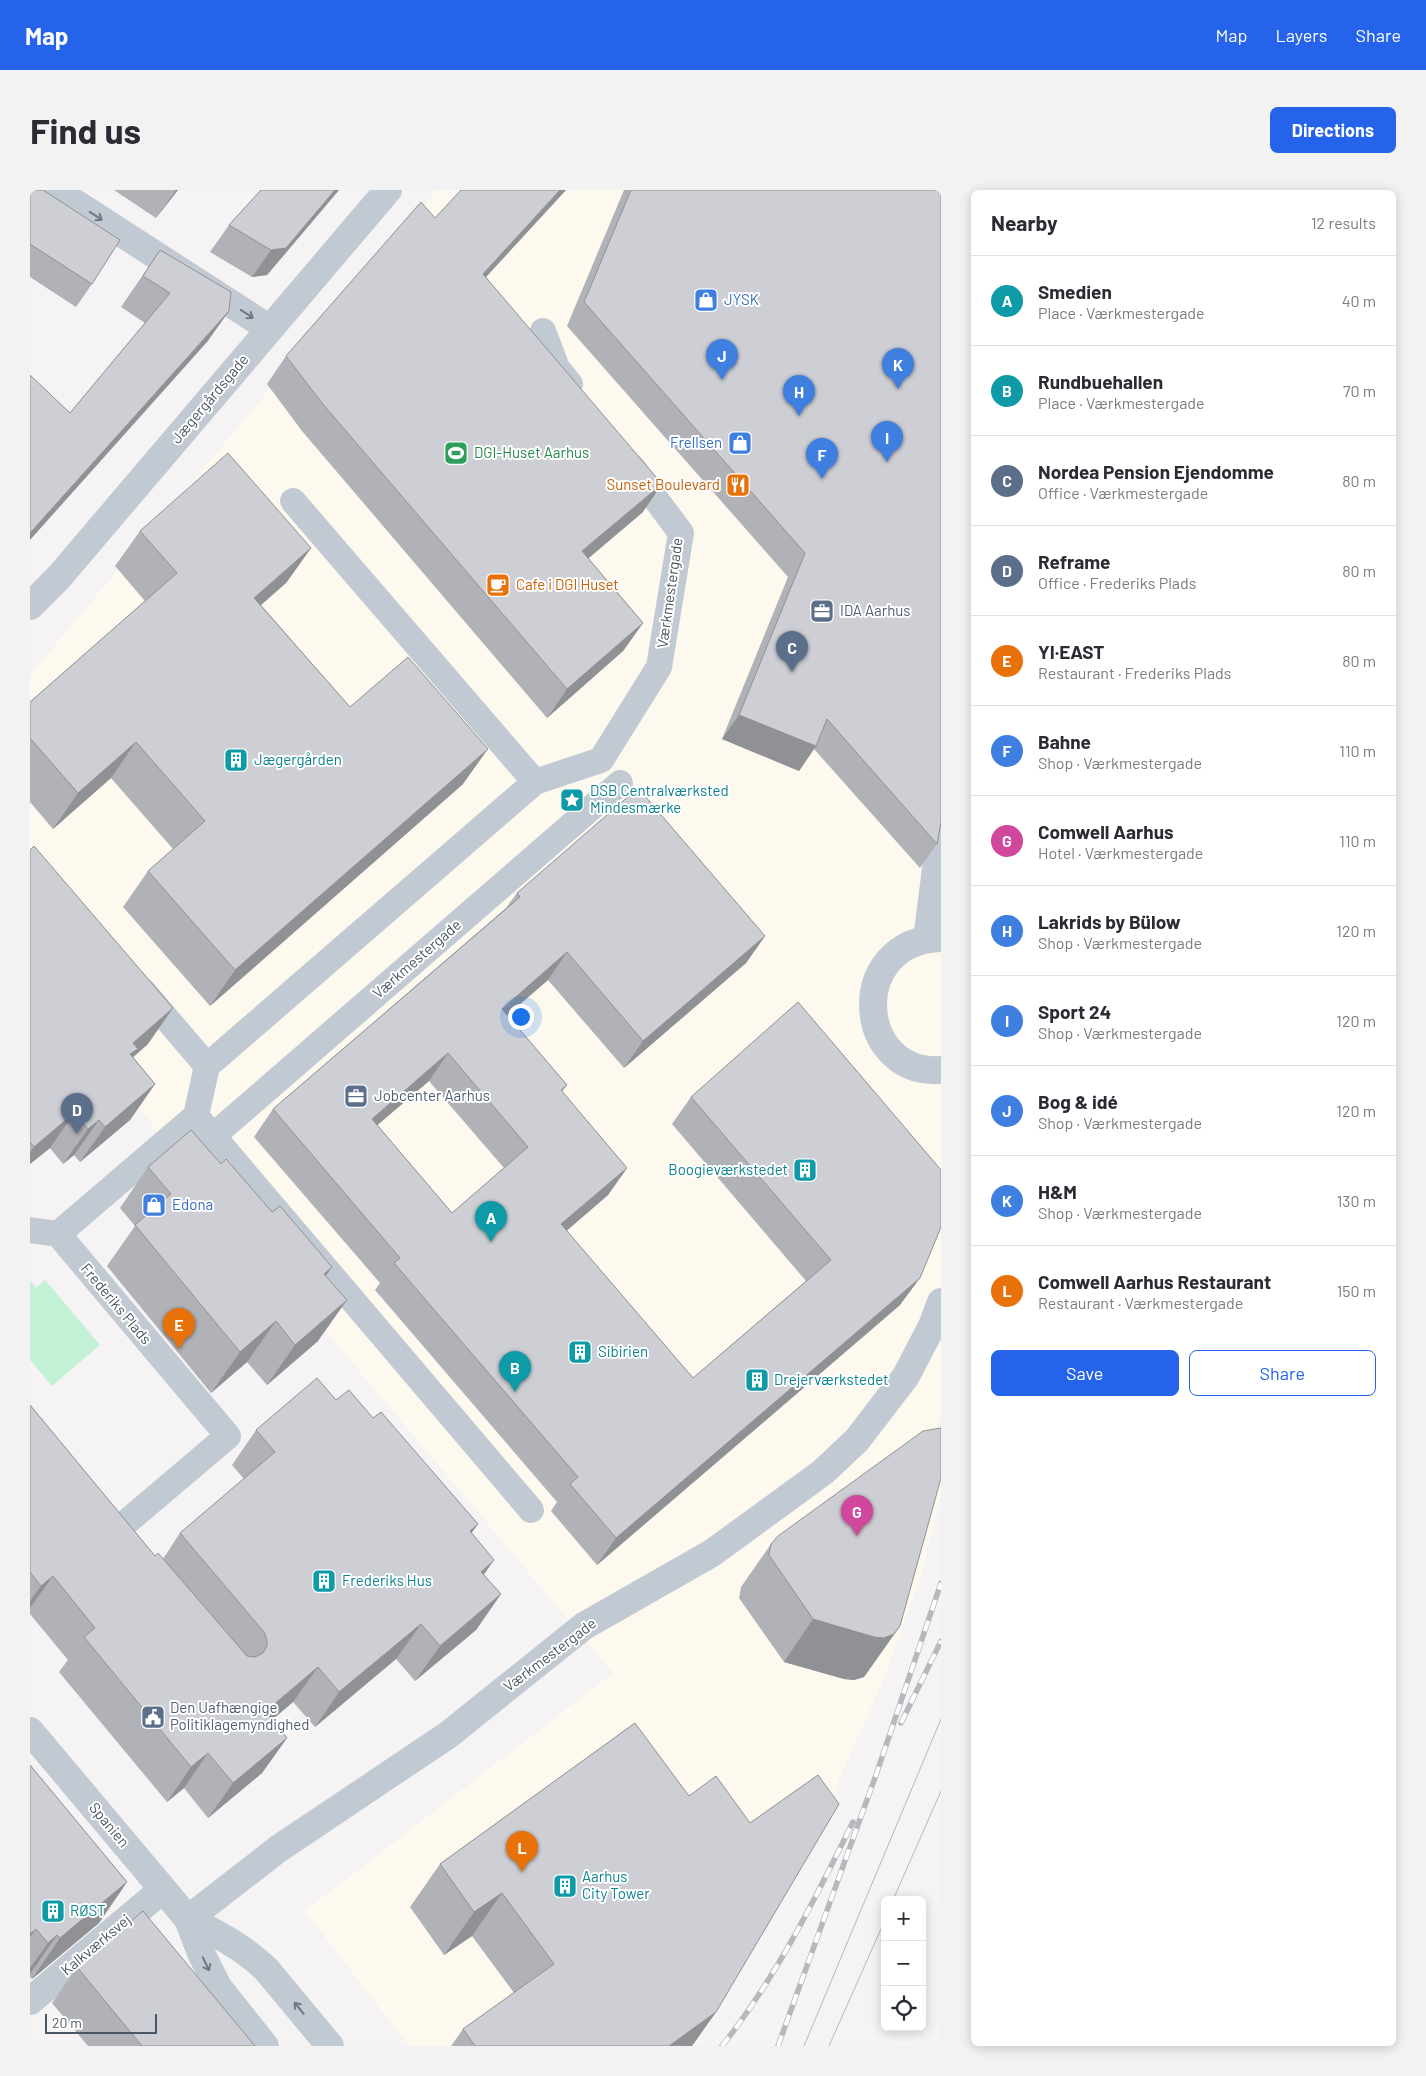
<!DOCTYPE html>
<html lang="en">
<head>
<meta charset="utf-8">
<style>
	body { margin:0; font-family:Barlow,sans-serif; background:#f2f2f3; color:#2b2b33 }
	.controls { position:absolute; right:15px; bottom:15px; display:grid; overflow:hidden; border-radius:8px; box-shadow:0 2px 12px #0003 }
	.controls button { width:45px; height:45px; display:grid; place-items:center; padding:0; border:0; border-bottom:1px solid #e1e1e2; background:#fff; color:#2b2b33; font:25px sans-serif }
	.scale { position:absolute; left:15px; bottom:12px; width:112px; box-sizing:border-box; padding-left:5px; border:2px solid #4a5661; border-top:0; font-size:14px; line-height:18px; white-space:nowrap; color:#4a5661; -webkit-text-stroke:4px #fff; paint-order:stroke }
	.you { position:absolute; left:490px; top:826px; width:18px; height:18px; margin:-12px; border:4px solid #fff; border-radius:50%; background:#1a73e8; box-shadow:0 0 0 8px #1a73e833 }
	.badge { display:grid; place-items:center; width:32px; height:32px; border-radius:50%; background:#2563eb; color:#fff; font-size:16px; font-weight:700 }
	.pin { position:absolute; translate:-50% -41px; filter:drop-shadow(0 1px 2px #0008) }
	.pin::after { content:''; position:absolute; top:26px; width:18px; height:15px; background:inherit; clip-path:polygon(0 0,100% 0,50% 100%) }
	.list { margin:0; padding:0; list-style:none }
	h2 { display:flex; justify-content:space-between; align-items:center; height:65px; margin:0; padding:0 20px; font-size:21px }
	h2 small { font-size:16px; font-weight:400; color:#7c7c81 }
	.list li { display:grid; grid-template-columns:32px 1fr auto; gap:15px; align-items:center; box-sizing:border-box; height:90px; padding:0 20px; border-top:1px solid #e1e1e2 }
	.list b { display:block; font-size:19px; white-space:nowrap }
	.list p { margin:0; font-size:16px; white-space:nowrap; color:#7c7c81 }
	.list em { font-size:16px; font-style:normal; color:#7c7c81 }
	.actions { display:flex; gap:10px; padding:15px 20px }
	.actions a { flex:1; padding:11px 0; border:1px solid #2563eb; border-radius:8px; text-align:center; font-size:18px; color:#2563eb }
	.actions .main { background:#2563eb; color:#fff }
	.icon { flex:none; width:28px; height:28px; fill:none; stroke:currentColor; stroke-width:2; stroke-linecap:round; stroke-linejoin:round }
	.map { position:relative; flex:none; width:911px; height:1856px; overflow:hidden; border-radius:8px }
	header { display:flex; align-items:center; gap:30px; box-sizing:border-box; height:70px; padding:0 25px; background:#2563eb; color:#fff }
	header strong { font-size:24px }
	nav { display:flex; gap:28px; margin-inline-start:auto; font-size:18px }
	.intro { display:flex; align-items:center; justify-content:space-between; box-sizing:border-box; height:120px; padding:0 30px }
	h1 { margin:0; font-size:35px }
	.button { padding:12px 22px; border-radius:8px; background:#2563eb; color:#fff; font-size:18px; font-weight:700 }
	main { display:flex; gap:30px; padding:0 30px }
	aside { flex:1; background:#fff; border-radius:8px; box-shadow:0 2px 12px #0003 }
	.map>svg:first-child { display:block }
</style>
</head>
<body>
<header>
<strong>Map</strong>
<nav><a>Map</a><a>Layers</a><a>Share</a></nav>
</header>
<div class="intro"><h1>Find us</h1><a class="button">Directions</a></div>
<main>
<div class="map">
<svg width="911" height="1856" viewBox="0 0 911 1856">
	<rect width="100%" height="100%" fill="#f5f3f3"/>
	<path fill="#fdf9ef" d="M 407,0 L 911,0 L 911,1225 L 901,1259 L 911,1272 L 911,1303 L 893,1378 L 856,1484 L 779,1657 L 665,1856 L 379,1856 L 275,1721 L 583,1483 L 0,789 L 0,485 Z"/>
	<path fill="#c3f1d5" d="M 0,1090 L 6,1098 L 15,1090 L 70,1155 L 22,1196 L 0,1170 Z"/>
	<g fill="none" stroke-linecap="round" stroke-linejoin="round">
		<path stroke="#c1cad2" stroke-width="26" d="M 513,141 L 527,178 L 540,194
			M 505,592 L 571,570 L 629,477 L 651,343 L 602,277
			M 113,801 L 177,876 L 166,926 L 501,1320
			M 177,876 L 505,592 L 263,311
			M 183,946 L 590,593
			M 0,1040 L 28,1044 L 198,1246 L 79,1347 L 71,1336
			M 28,1044 L 166,926"/>
		<path stroke="#c1cad2" stroke-width="28" d="M 25,0 L 240,139
			M 0,416 L 29,387 L 358,0
			M 897,749 L 911,640
			M 0,1811 L 132,1700"/>
		<path stroke="#c1cad2" stroke-width="28" d="M 911,748 C 816,751 825,886 911,880
			M 0,1541 L 158,1729 L 171,1763 L 188,1797 L 235,1856
			M 158,1729 L 248,1659 L 418,1545 L 554,1436 L 682,1363 L 793,1282 L 827,1250 L 876,1186 L 902,1136 L 911,1112
			M 158,1729 C 186,1743 213,1757 236,1779 L 300,1856"/>
		<path stroke="#b5b8bd" stroke-width="1" d="M 863,1710 L 911,1601
			M 774,1856 L 911,1529
			M 799,1856 L 855,1730"/>
		<g stroke="#b5b8bd" stroke-width="5.5">
			<path id="rail" d="M 871,1533 L 911,1451
				M 692,1856 C 746,1788 785,1709 823,1632
				M 748,1856 L 846,1585 L 911,1393"/>
		</g>
		<use href="#rail" stroke="#fff" stroke-width="4" stroke-dasharray="11" stroke-linecap="butt"/>
	</g>
	<path fill="#b0b2b7" fill-rule="evenodd" d="M 0,0 L 62,94 L 46,117 L 0,87 Z
		M 84,0 L 148,0 L 126,28 Z
		M 231,0 L 309,0 L 237,85 L 222,87 L 180,62 L 199,35 Z
		M 431,0 L 536,0 L 456,87 L 613,322 L 558,368 L 613,433 L 593,461 L 517,528 L 272,241 L 237,194 L 256,166 L 405,28 Z
		M 594,0 L 911,0 L 907,654 L 890,678 L 784,559 L 769,581 L 692,549 L 758,387 L 537,136 Z
		M 130,60 L 199,121 L 177,152 L 40,223 L 115,133 L 91,117 Z
		M 110,341 L 281,358 L 256,393 L 231,415 L 320,517 L 433,594 L 180,816 L 93,717 L 118,681 L 143,659 L 81,588 L 23,639 L 0,612 L 0,512 L 115,411 L 85,376 Z
		M 0,660 L 118,854 L 103,867 L 125,894 L 100,930 L 50,972 L 44,965 L 33,974 L 20,958 L 0,974 Z
		M 487,703 L 735,746 L 716,773 L 594,878 L 518,790 L 477,825 L 537,895 L 532,902 L 597,978 L 578,1005 L 536,1041 L 663,1188 L 776,1091 L 642,934 L 661,907 L 870,1115 L 567,1375 L 521,1321 L 527,1312 L 345,1100 L 350,1093 L 224,947 L 243,919 L 476,718 ZM 399,891 L 474,978 L 422,1023 L 347,935 Z
		M 191,974 L 302,1077 L 296,1086 L 288,1151 L 237,1195 L 217,1172 L 181,1203 L 77,1076 L 105,1036 L 90,1018 L 118,977 Z
		M 306,1210 L 343,1228 L 448,1334 L 441,1343 L 454,1385 L 471,1404 L 446,1440 L 385,1491 L 366,1469 L 285,1537 L 263,1512 L 242,1530 L 257,1548 L 232,1583 L 178,1628 L 154,1598 L 137,1612 L 29,1482 L 38,1470 L 0,1424 L 0,1215 L 125,1366 L 133,1369 L 150,1343 L 214,1289 L 202,1275 L 226,1240 Z
		M 741,1354 L 870,1436 L 834,1487 L 824,1490 L 814,1489 L 754,1472 L 709,1408 L 711,1397 Z
		M 605,1533 L 686,1822 L 662,1856 L 421,1856 L 433,1839 L 484,1803 L 442,1746 L 414,1765 L 380,1717 L 410,1674 Z
		M 0,1575 L 97,1692 L 69,1733 L 2,1789 L 0,1787 Z
		M 47,1777 L 225,1856 L 58,1856 L 22,1813 Z"/>
	<path fill="#909195" d="M 146,0 L 148,0 L 126,28 Z
		M 305,0 L 309,0 L 237,85 L 222,87 L 241,60 Z
		M 530,0 L 536,0 L 433,112 L 453,84 Z
		M 199,121 L 177,152 L 0,350 L 0,343 Z
		M 632,294 L 613,322 L 533,390 L 552,361 Z
		M 281,358 L 256,393 L 199,443 L 224,408 Z
		M 613,433 L 593,461 L 517,528 L 537,499 Z
		M 709,525 L 786,556 L 769,581 L 692,549 Z
		M 106,552 L 81,588 L 23,639 L 48,603 Z
		M 458,559 L 433,594 L 180,816 L 205,780 Z
		M 735,746 L 716,773 L 594,878 L 613,851 Z
		M 537,762 L 518,790 L 453,846 L 472,819 Z
		M 143,818 L 118,854 L 101,869 L 83,894 L 103,853 Z
		M 418,863 L 399,891 L 323,956 L 342,929 Z
		M 125,894 L 100,930 L 50,972 L 75,937 Z
		M 44,923 L 20,958 L 0,974 L 0,962 L 4,957 Z
		M 69,930 L 44,965 L 33,974 L 58,939 Z
		M 597,978 L 578,1005 L 512,1062 L 531,1034 Z
		M 302,1077 L 273,1117 L 294,1084 Z
		M 890,1088 L 870,1115 L 567,1375 L 586,1348 Z
		M 317,1110 L 288,1151 L 237,1195 L 265,1155 Z
		M 246,1131 L 217,1172 L 181,1203 L 210,1162 Z
		M 448,1334 L 423,1369 L 440,1341 Z
		M 464,1370 L 440,1405 L 451,1382 Z
		M 23,1386 L 0,1418 L 0,1411 L 11,1396 Z
		M 471,1404 L 446,1440 L 385,1491 L 410,1456 Z
		M 783,1429 L 870,1436 L 834,1487 L 824,1490 L 814,1489 L 754,1472 Z
		M 391,1434 L 366,1469 L 285,1537 L 309,1502 Z
		M 288,1477 L 263,1512 L 210,1557 L 235,1522 Z
		M 257,1548 L 232,1583 L 178,1628 L 203,1593 Z
		M 178,1563 L 154,1598 L 137,1612 L 161,1577 Z
		M 97,1692 L 69,1733 L 2,1789 L 30,1748 Z
		M 472,1703 L 442,1746 L 414,1765 L 444,1722 Z
		M 6,1739 L 0,1747 L 0,1744 Z
		M 27,1745 L 0,1784 L 0,1778 L 18,1753 Z
		M 686,1822 L 662,1856 L 639,1856 Z"/>
	<path fill="#cdcfd5" stroke="#909195" fill-rule="evenodd" d="M 0,0 L 13,0 L 90,50 L 62,94 L 0,54 Z
		M 231,0 L 305,0 L 256,58 L 241,60 L 199,35 Z
		M 431,0 L 530,0 L 453,84 L 632,294 L 552,361 L 613,433 L 537,499 L 292,213 L 256,166 L 391,12 L 405,28 Z
		M 601,0 L 911,0 L 911,632 L 907,654 L 797,529 L 786,556 L 709,525 L 775,363 L 554,112 Z
		M 130,60 L 201,102 L 199,121 L 0,343 L 0,185 L 40,223 L 140,103 L 113,86 Z
		M 198,263 L 281,358 L 224,408 L 320,517 L 378,467 L 458,559 L 205,780 L 118,681 L 175,631 L 106,552 L 48,603 L 0,548 L 0,512 L 147,383 L 110,341 Z
		M 608,598 L 735,746 L 613,851 L 537,762 L 472,819 L 537,895 L 531,900 L 597,978 L 531,1034 L 663,1188 L 801,1070 L 661,907 L 768,812 L 911,980 L 911,1037 L 890,1088 L 586,1348 L 540,1294 L 548,1287 L 364,1073 L 370,1068 L 243,919 L 490,707 L 487,703 ZM 418,863 L 498,957 L 422,1023 L 342,929 Z
		M 4,656 L 143,818 L 103,853 L 108,859 L 100,864 L 125,894 L 75,937 L 69,930 L 58,939 L 44,923 L 4,957 L 0,952 L 0,660 Z
		M 161,940 L 191,974 L 196,969 L 242,1022 L 250,1016 L 302,1077 L 294,1084 L 317,1110 L 265,1155 L 246,1131 L 210,1162 L 105,1035 L 141,1004 L 118,977 Z
		M 287,1188 L 306,1210 L 319,1200 L 343,1228 L 351,1222 L 448,1334 L 440,1341 L 464,1370 L 451,1382 L 471,1404 L 410,1456 L 391,1434 L 309,1502 L 288,1477 L 235,1522 L 257,1548 L 203,1593 L 178,1563 L 161,1577 L 54,1447 L 65,1438 L 23,1386 L 11,1396 L 0,1382 L 0,1215 L 125,1366 L 128,1363 L 217,1466 L 225,1467 L 233,1463 L 237,1456 L 237,1450 L 234,1442 L 150,1343 L 245,1262 L 226,1240 Z
		M 911,1238 L 911,1288 L 870,1436 L 864,1444 L 854,1448 L 844,1447 L 783,1429 L 739,1365 L 741,1354 L 748,1346 L 893,1241 Z
		M 605,1533 L 659,1606 L 686,1586 L 720,1633 L 788,1585 L 809,1614 L 686,1822 L 639,1856 L 445,1856 L 433,1839 L 524,1774 L 472,1703 L 444,1722 L 410,1674 Z
		M 0,1575 L 97,1692 L 30,1748 L 27,1745 L 18,1753 L 6,1739 L 0,1744 Z
		M 113,1721 L 225,1856 L 112,1856 L 47,1777 Z"/>
	<defs><path id="oneway-shaft" d="M-6 0H5M1.5-3L5.5 0L1.5 3" fill="none" stroke-width="1.6" stroke-linecap="round" stroke-linejoin="round" transform="scale(1.25)"/></defs>
	<g stroke="#6e7983">
		<use href="#oneway-shaft" transform="translate(66 26) rotate(33)"/>
		<use href="#oneway-shaft" transform="translate(217 124) rotate(33)"/>
		<use href="#oneway-shaft" transform="translate(176 1774) rotate(65)"/>
		<use href="#oneway-shaft" transform="translate(269 1818) rotate(-129)"/>
	</g>
	<defs>
		<g id="shop-square" transform="scale(1.25)"><rect x="-9" y="-9" width="18" height="18" rx="4" fill="#3f7fe0" stroke="#fff"/><path d="M-5-2.5h2.3a2.7 3.5 0 0 1 5.4 0H5L5.5 6h-11ZM-1.5-2.5h3a1.5 2.3 0 0 0-3 0Z" fill="#fff"/></g>
		<g id="stadium-square" transform="scale(1.25)"><rect x="-9" y="-9" width="18" height="18" rx="4" fill="#2e9e5b" stroke="#fff"/><path d="M0-5a6.5 5 0 1 0 0 10a6.5 5 0 1 0 0-10ZM-3.5-1.8h7v3.6h-7Z" fill="#fff"/></g>
		<g id="restaurant-square" transform="scale(1.25)"><rect x="-9" y="-9" width="18" height="18" rx="4" fill="#e8710a" stroke="#fff"/><path d="M-5-6h1v4h1v-4h1v4h1v-4h1v5L-1.5 .5V6h-2V.5L-5-1ZM5-6V6H3V1.5H1.5Q1.5-4 5-6Z" fill="#fff"/></g>
		<g id="cafe-square" transform="scale(1.25)"><rect x="-9" y="-9" width="18" height="18" rx="4" fill="#e8710a" stroke="#fff"/><path d="M-5.5-4.5H6V0H3Q3 3.5 0 3.5H-2.5Q-5.5 3.5-5.5 0ZM3-3.2v2h1.7v-2ZM-6 4.5H4V6H-6Z" fill="#fff"/></g>
		<g id="office-square" transform="scale(1.25)"><rect x="-9" y="-9" width="18" height="18" rx="4" fill="#5c6f8a" stroke="#fff"/><path d="M-6-3h4V-5.5h4V-3h4V5H-6ZM-1-4.5V-3h2v-1.5ZM-6 0V1H6V0Z" fill="#fff"/></g>
		<g id="building-square" transform="scale(1.25)"><rect x="-9" y="-9" width="18" height="18" rx="4" fill="#0f9aa8" stroke="#fff"/><path d="M-4-6H4V6H1V3H-1V6H-4ZM-2.5-4.3h1.7v1.8h-1.7ZM.8-4.3h1.7v1.8H.8ZM-2.5-1h1.7V.8h-1.7ZM.8-1h1.7V.8H.8Z" fill="#fff"/></g>
		<g id="sight-square" transform="scale(1.25)"><rect x="-9" y="-9" width="18" height="18" rx="4" fill="#0f9aa8" stroke="#fff"/><path d="M0-6L1.8-2.2L6-1.7L2.9 1.2L3.7 5.4L0 3.3L-3.7 5.4L-2.9 1.2L-6-1.7L-1.8-2.2Z" fill="#fff"/></g>
		<g id="civic-square" transform="scale(1.25)"><rect x="-9" y="-9" width="18" height="18" rx="4" fill="#5c6f8a" stroke="#fff"/><path d="M-.6-6.5H3V-4.5H.6V-3L4-1V1h2V6H-6V1h2V-1L-.6-3ZM-1.2 2.5V6h2.4V2.5Z" fill="#fff"/></g>
	</defs>
	<g fill-rule="evenodd">
		<use href="#shop-square" x="676" y="110"/>
		<use href="#shop-square" x="710" y="253"/>
		<use href="#stadium-square" x="426" y="263"/>
		<use href="#restaurant-square" x="708" y="295"/>
		<use href="#cafe-square" x="468" y="395"/>
		<use href="#office-square" x="792" y="421"/>
		<use href="#building-square" x="206" y="570"/>
		<use href="#sight-square" x="542" y="610"/>
		<use href="#office-square" x="326" y="906"/>
		<use href="#building-square" x="775" y="980"/>
		<use href="#shop-square" x="124" y="1015"/>
		<use href="#building-square" x="550" y="1162"/>
		<use href="#building-square" x="727" y="1190"/>
		<use href="#building-square" x="294" y="1391"/>
		<use href="#civic-square" x="123" y="1527"/>
		<use href="#building-square" x="535" y="1696"/>
		<use href="#building-square" x="23" y="1721"/>
	</g>
	<g text-anchor="middle" stroke-width="4" stroke-linejoin="round" paint-order="stroke">
		<g font-size="15" fill="#366cbe" stroke="#fff" text-anchor="start">
			<text x="694" y="115">JYSK</text>
			<text x="692" y="258" text-anchor="end">Frellsen</text>
			<text x="142" y="1020">Edona</text>
		</g>
		<g font-size="15" fill="#4a5661" stroke="#fff">
			<text transform="translate(180 209) rotate(-50)" y="5">Jægergårdsgade</text>
			<text transform="translate(640 403) rotate(-82)" y="5">Værkmestergade</text>
			<text transform="translate(387 769) rotate(-41)" y="5">Værkmestergade</text>
			<text transform="translate(86 1114) rotate(50)" y="5">Frederiks Plads</text>
			<text transform="translate(520 1465) rotate(-37)" y="5">Værkmestergade</text>
			<text transform="translate(79 1635) rotate(50)" y="5">Spanien</text>
			<text transform="translate(66 1755) rotate(-40)" y="5">Kalkværksvej</text>
		</g>
		<g font-size="15" fill="#27864d" stroke="#fff" text-anchor="start">
			<text x="444" y="268">DGI-Huset Aarhus</text>
		</g>
		<g font-size="15" fill="#c56008" stroke="#fff" text-anchor="end">
			<text x="690" y="300">Sunset Boulevard</text>
			<text x="486" y="400" text-anchor="start">Cafe i DGI Huset</text>
		</g>
		<g font-size="15" fill="#4e5e75" stroke="#fff" text-anchor="start">
			<text x="810" y="426">IDA Aarhus</text>
			<text x="344" y="911">Jobcenter Aarhus</text>
			<text x="140" y="1523">Den Uafhængige<tspan x="140" dy="17">Politiklagemyndighed</tspan></text>
		</g>
		<g font-size="15" fill="#0d838f" stroke="#fff" text-anchor="start">
			<text x="224" y="575">Jægergården</text>
			<text x="560" y="606">DSB Centralværksted<tspan x="560" dy="17">Mindesmærke</tspan></text>
			<text x="758" y="985" text-anchor="end">Boogieværkstedet</text>
			<text x="568" y="1167">Sibirien</text>
			<text x="744" y="1195">Drejerværkstedet</text>
			<text x="312" y="1396">Frederiks Hus</text>
			<text x="552" y="1692">Aarhus<tspan x="552" dy="17">City Tower</tspan></text>
			<text x="40" y="1726">RØST</text>
		</g>
	</g>
</svg>
<div class="controls">
<button>+</button>
<button>−</button>
<button><svg class="icon" aria-label="locate" viewBox="0 0 24 24"><circle cx="12" cy="12" r="6"/><path d="M12 2v4M12 18v4M2 12h4M18 12h4"/></svg></button>
</div>
<div class="scale">20 m</div>
<div class="you"></div>
<div class="pin badge" style="left:461px;top:1052px;background:#0f9aa8">A</div>
<div class="pin badge" style="left:485px;top:1202px;background:#0f9aa8">B</div>
<div class="pin badge" style="left:762px;top:482px;background:#5c6f8a">C</div>
<div class="pin badge" style="left:47px;top:944px;background:#5c6f8a">D</div>
<div class="pin badge" style="left:149px;top:1159px;background:#e8710a">E</div>
<div class="pin badge" style="left:792px;top:289px;background:#3f7fe0">F</div>
<div class="pin badge" style="left:827px;top:1346px;background:#d1479c">G</div>
<div class="pin badge" style="left:769px;top:226px;background:#3f7fe0">H</div>
<div class="pin badge" style="left:857px;top:272px;background:#3f7fe0">I</div>
<div class="pin badge" style="left:692px;top:190px;background:#3f7fe0">J</div>
<div class="pin badge" style="left:868px;top:199px;background:#3f7fe0">K</div>
<div class="pin badge" style="left:492px;top:1682px;background:#e8710a">L</div>
</div>
<aside>
<h2>Nearby<small>12 results</small></h2>
<ul class="list">
<li><span class="badge" style="background:#0f9aa8">A</span><div><b>Smedien</b><p>Place · Værkmestergade</p></div><em>40 m</em></li>
<li><span class="badge" style="background:#0f9aa8">B</span><div><b>Rundbuehallen</b><p>Place · Værkmestergade</p></div><em>70 m</em></li>
<li><span class="badge" style="background:#5c6f8a">C</span><div><b>Nordea Pension Ejendomme</b><p>Office · Værkmestergade</p></div><em>80 m</em></li>
<li><span class="badge" style="background:#5c6f8a">D</span><div><b>Reframe</b><p>Office · Frederiks Plads</p></div><em>80 m</em></li>
<li><span class="badge" style="background:#e8710a">E</span><div><b>YI·EAST</b><p>Restaurant · Frederiks Plads</p></div><em>80 m</em></li>
<li><span class="badge" style="background:#3f7fe0">F</span><div><b>Bahne</b><p>Shop · Værkmestergade</p></div><em>110 m</em></li>
<li><span class="badge" style="background:#d1479c">G</span><div><b>Comwell Aarhus</b><p>Hotel · Værkmestergade</p></div><em>110 m</em></li>
<li><span class="badge" style="background:#3f7fe0">H</span><div><b>Lakrids by Bülow</b><p>Shop · Værkmestergade</p></div><em>120 m</em></li>
<li><span class="badge" style="background:#3f7fe0">I</span><div><b>Sport 24</b><p>Shop · Værkmestergade</p></div><em>120 m</em></li>
<li><span class="badge" style="background:#3f7fe0">J</span><div><b>Bog &amp; idé</b><p>Shop · Værkmestergade</p></div><em>120 m</em></li>
<li><span class="badge" style="background:#3f7fe0">K</span><div><b>H&amp;M</b><p>Shop · Værkmestergade</p></div><em>130 m</em></li>
<li><span class="badge" style="background:#e8710a">L</span><div><b>Comwell Aarhus Restaurant</b><p>Restaurant · Værkmestergade</p></div><em>150 m</em></li>
</ul>
<div class="actions"><a class="main">Save</a><a>Share</a></div>
</aside>
</main>
</body>
</html>
